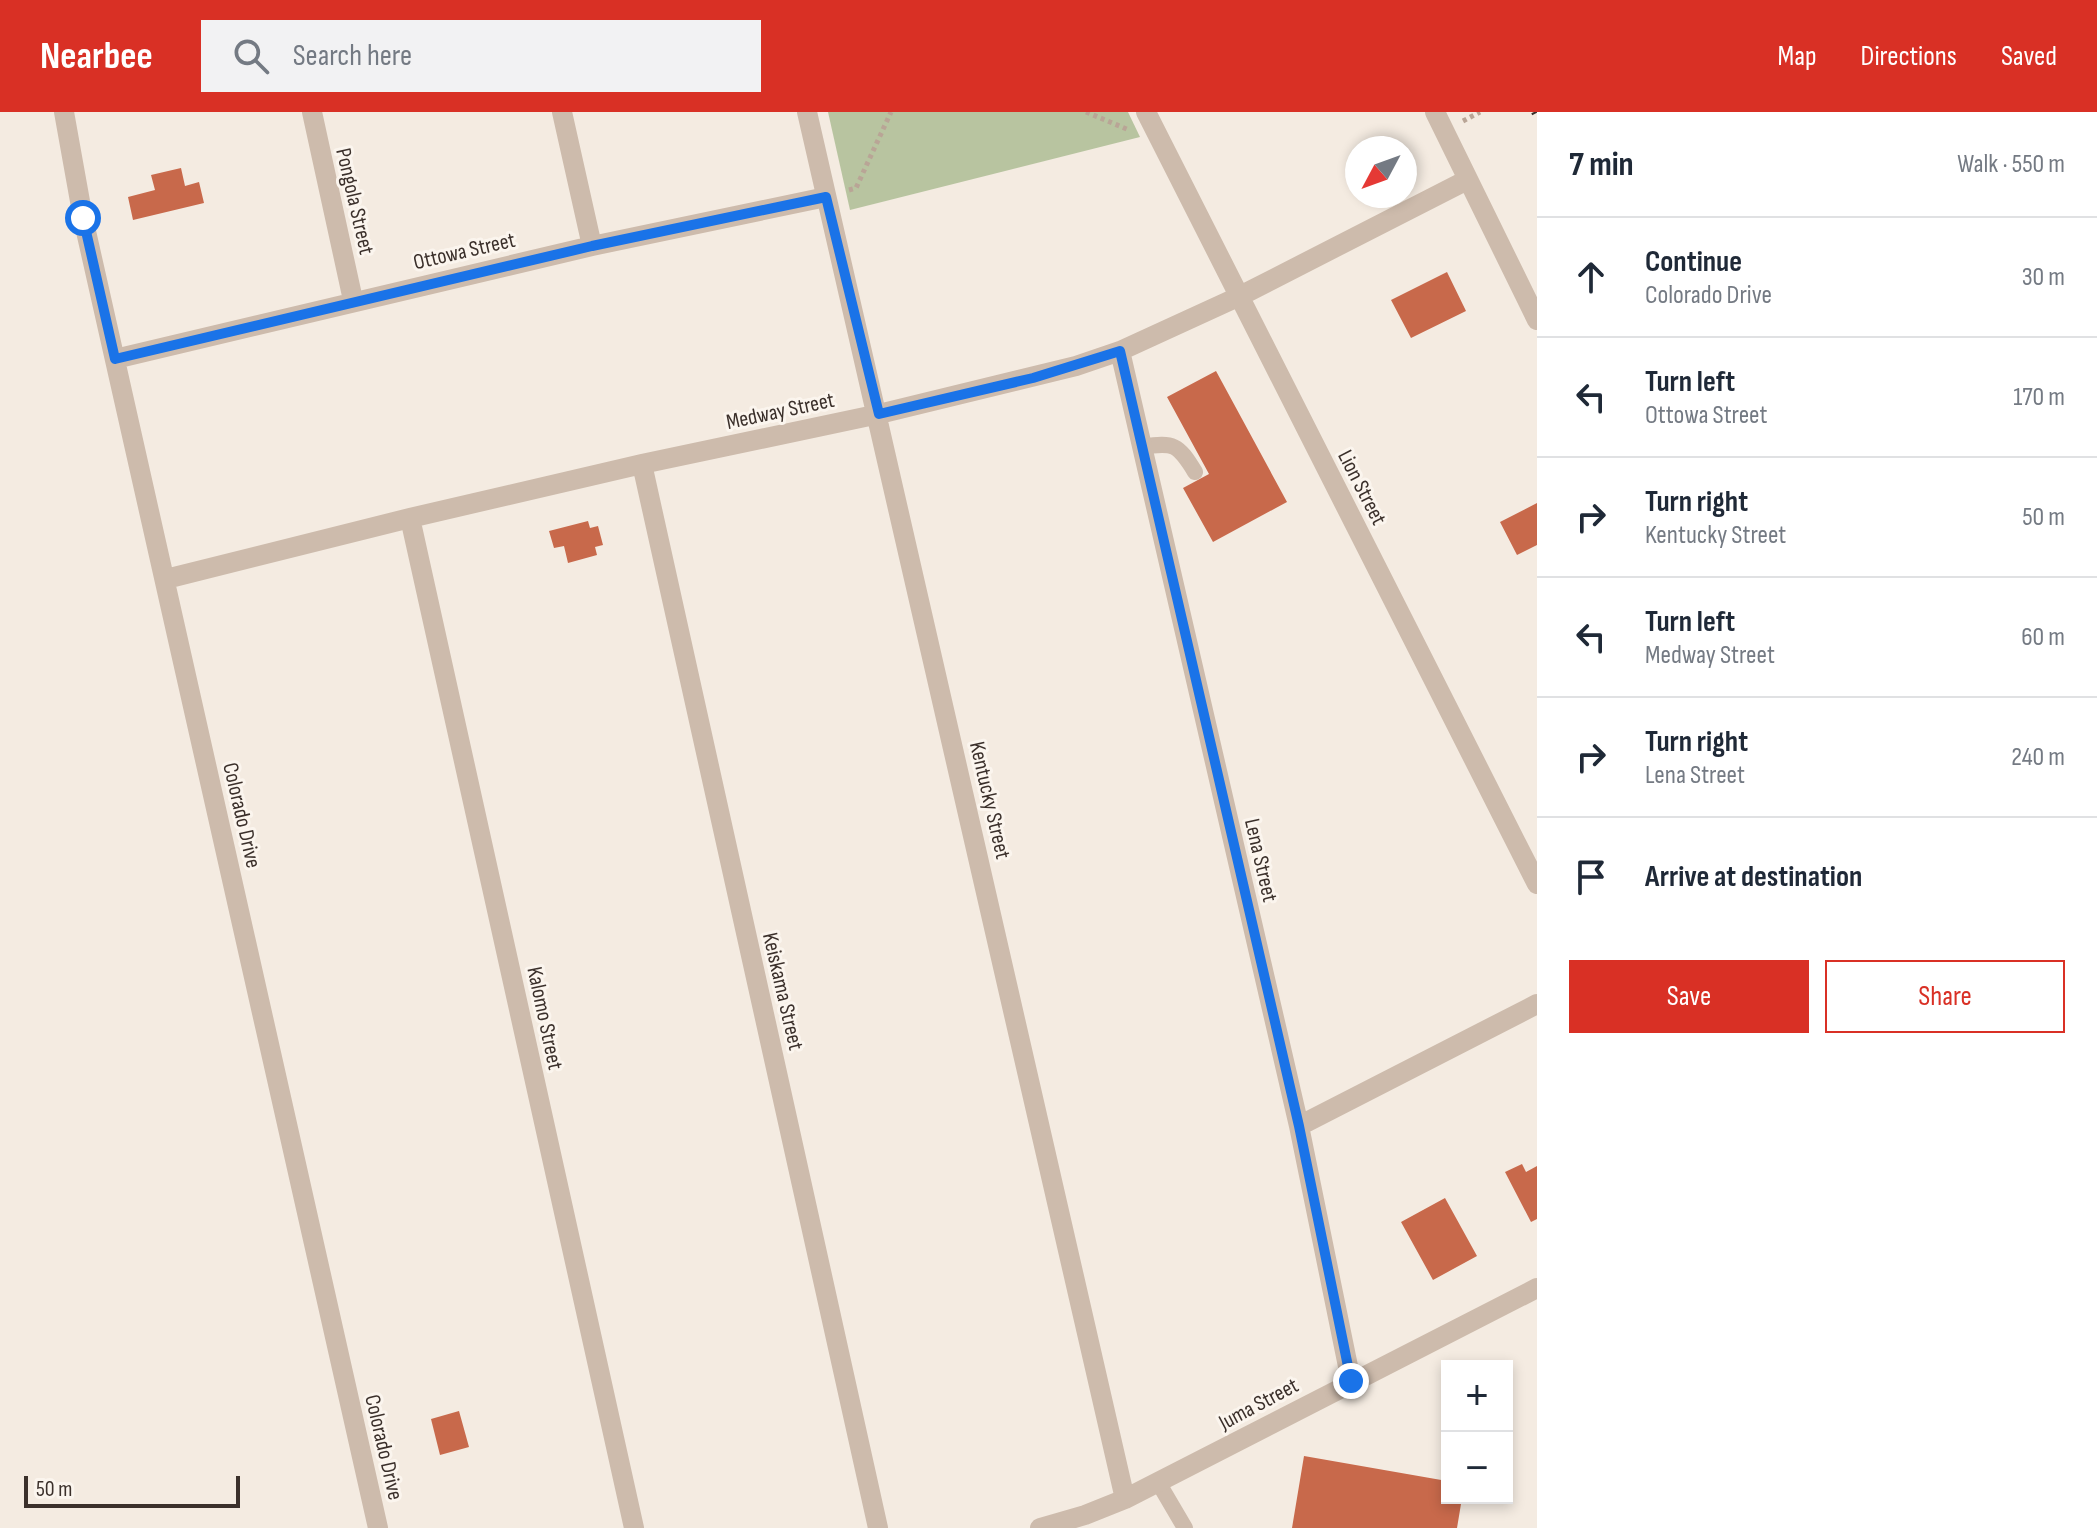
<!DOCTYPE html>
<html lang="en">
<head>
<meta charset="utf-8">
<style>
	body { margin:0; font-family:"Sofia Sans Condensed",sans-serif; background:#f2f2f3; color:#1f2937 }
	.controls { position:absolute; right:24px; bottom:24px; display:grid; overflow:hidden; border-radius:0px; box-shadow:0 4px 12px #0003 }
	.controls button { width:72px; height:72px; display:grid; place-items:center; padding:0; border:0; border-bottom:2px solid #e0e1e3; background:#fff; color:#1f2937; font:40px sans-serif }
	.compass { position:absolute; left:1345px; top:24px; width:72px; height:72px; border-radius:50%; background:#fff; box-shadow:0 4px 12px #0003; rotate:229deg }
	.scale { position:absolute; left:24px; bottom:20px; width:216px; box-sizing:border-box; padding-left:8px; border:4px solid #3b302b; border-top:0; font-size:22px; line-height:28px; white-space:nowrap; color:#3b302b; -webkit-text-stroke:6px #fbf5ee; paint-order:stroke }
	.stop { position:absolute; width:24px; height:24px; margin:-18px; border:6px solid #1a73e8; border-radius:50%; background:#fff }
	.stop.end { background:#1a73e8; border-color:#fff; box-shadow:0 2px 8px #0008 }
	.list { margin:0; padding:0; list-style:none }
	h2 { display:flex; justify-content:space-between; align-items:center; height:104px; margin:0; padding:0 32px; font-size:34px }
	h2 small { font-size:26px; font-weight:400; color:#747a83 }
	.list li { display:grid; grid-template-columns:52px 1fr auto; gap:24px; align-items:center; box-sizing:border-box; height:120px; padding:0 32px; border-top:2px solid #e0e1e3 }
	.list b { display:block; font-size:30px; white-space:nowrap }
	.list p { margin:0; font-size:26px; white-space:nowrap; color:#747a83 }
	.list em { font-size:26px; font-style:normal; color:#747a83 }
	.actions { display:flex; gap:16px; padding:24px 32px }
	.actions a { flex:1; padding:18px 0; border:2px solid #d93025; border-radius:0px; text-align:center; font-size:28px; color:#d93025 }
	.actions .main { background:#d93025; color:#fff }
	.icon { flex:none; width:44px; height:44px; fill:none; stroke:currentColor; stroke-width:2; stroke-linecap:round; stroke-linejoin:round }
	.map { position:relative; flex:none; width:1537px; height:1416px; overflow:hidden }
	header { display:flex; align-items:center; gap:48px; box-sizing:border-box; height:112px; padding:0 40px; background:#d93025; color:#fff }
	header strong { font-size:38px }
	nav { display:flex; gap:44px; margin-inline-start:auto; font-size:28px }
	.search { width:560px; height:72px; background:#f2f2f3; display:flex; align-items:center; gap:20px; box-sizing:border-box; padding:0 28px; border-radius:0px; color:#747a83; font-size:30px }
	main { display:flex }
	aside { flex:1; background:#fff }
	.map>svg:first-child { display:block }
</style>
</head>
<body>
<header>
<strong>Nearbee</strong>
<div class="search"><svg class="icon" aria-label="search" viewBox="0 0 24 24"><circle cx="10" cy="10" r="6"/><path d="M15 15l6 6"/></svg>Search here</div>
<nav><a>Map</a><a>Directions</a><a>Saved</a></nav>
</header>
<main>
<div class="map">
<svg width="1537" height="1416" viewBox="0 0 1537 1416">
	<rect width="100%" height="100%" fill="#f4ebe1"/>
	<path fill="#b8c4a0" d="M 828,0 L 1128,0 L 1140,25 L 850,98 Z"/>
	<path fill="#c8694b" d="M 181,56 L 185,74 L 199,70 L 204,91 L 133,108 L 128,85 L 155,78 L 151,63 Z
		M 1447,160 L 1466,199 L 1411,226 L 1391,188 Z
		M 1216,259 L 1287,390 L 1213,430 L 1183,376 L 1209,362 L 1167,285 Z
		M 1537,391 L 1537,433 L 1517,443 L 1500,410 Z
		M 588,409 L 590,416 L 598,414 L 603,433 L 595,435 L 597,443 L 568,451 L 564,434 L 554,436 L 549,419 Z
		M 1522,1052 L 1526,1060 L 1537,1054 L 1537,1107 L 1531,1110 L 1505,1060 Z
		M 1445,1086 L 1477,1144 L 1433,1168 L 1401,1110 Z
		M 459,1299 L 469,1335 L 440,1343 L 431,1307 Z
		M 1304,1344 L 1447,1369 L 1447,1386 L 1462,1386 L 1457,1416 L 1292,1416 Z"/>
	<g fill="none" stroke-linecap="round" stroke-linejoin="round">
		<path stroke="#b9a596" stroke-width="5" stroke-dasharray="4 4" stroke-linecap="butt" d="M 1086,0 L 1129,18
			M 1463,9 L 1480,0
			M 849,78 L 856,76 L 891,0"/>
		<path stroke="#cdbbac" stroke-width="16" d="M 1142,335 C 1174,330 1178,332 1195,360
			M 1158,1370 L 1185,1416"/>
		<path stroke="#cdbbac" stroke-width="20" d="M 64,0 L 83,106 L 378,1416
			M 312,0 L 353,188
			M 562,0 L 592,134
			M 807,0 L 1125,1387
			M 1146,0 L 1537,772
			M 1435,0 L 1537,208
			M 1120,239 L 1299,1014 L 1351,1269
			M 115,247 L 592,134 L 826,85
			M 642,352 L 878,1416
			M 410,406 L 634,1416
			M 166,467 L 410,406 L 642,352 L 879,302 L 1076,254 L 1120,239 L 1240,184 L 1467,68
			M 1299,1014 L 1537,892
			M 1040,1416 L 1085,1403 L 1125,1387 L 1537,1176"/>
		<path stroke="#3b302b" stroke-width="6" stroke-dasharray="2 6" stroke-linecap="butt" d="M 1534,0 L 1537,6"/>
	</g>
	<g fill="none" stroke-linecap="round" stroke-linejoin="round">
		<path stroke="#1a73e8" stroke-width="10" d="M 83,106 L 115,247 L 592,134 L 826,85 L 879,302 L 1033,266 L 1120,239 L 1299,1014 L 1351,1269"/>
	</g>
	<g text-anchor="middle" stroke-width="6" stroke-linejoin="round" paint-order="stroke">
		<g font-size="22" fill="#3b302b" stroke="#fbf5ee">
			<text transform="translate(356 89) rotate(77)" y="8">Pongola Street</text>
			<text transform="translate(464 138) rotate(-13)" y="8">Ottowa Street</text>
			<text transform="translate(780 298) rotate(-12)" y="8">Medway Street</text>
			<text transform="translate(1363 375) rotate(63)" y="8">Lion Street</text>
			<text transform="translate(991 688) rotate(77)" y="8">Kentucky Street</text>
			<text transform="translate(243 703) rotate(77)" y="8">Colorado Drive</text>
			<text transform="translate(1262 748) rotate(77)" y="8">Lena Street</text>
			<text transform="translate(784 879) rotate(77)" y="8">Keiskama Street</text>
			<text transform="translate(546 906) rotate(78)" y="8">Kalomo Street</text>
			<text transform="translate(1258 1291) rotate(-28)" y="8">Juma Street</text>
			<text transform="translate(385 1335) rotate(77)" y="8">Colorado Drive</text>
		</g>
	</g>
</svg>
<div class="controls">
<button>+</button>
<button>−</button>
</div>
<svg class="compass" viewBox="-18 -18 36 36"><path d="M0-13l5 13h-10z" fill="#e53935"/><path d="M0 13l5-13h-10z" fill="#747a83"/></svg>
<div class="scale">50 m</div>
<div class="stop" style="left:83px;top:106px"></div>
<div class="stop end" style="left:1351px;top:1269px"></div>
</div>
<aside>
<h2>7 min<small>Walk · 550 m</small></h2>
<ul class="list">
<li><svg class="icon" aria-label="ahead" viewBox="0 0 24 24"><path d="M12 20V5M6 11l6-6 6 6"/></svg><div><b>Continue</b><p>Colorado Drive</p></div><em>30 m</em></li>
<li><svg class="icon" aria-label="left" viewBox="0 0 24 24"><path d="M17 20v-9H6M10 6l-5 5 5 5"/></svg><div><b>Turn left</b><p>Ottowa Street</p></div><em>170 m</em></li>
<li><svg class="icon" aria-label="right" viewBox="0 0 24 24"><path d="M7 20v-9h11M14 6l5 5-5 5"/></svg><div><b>Turn right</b><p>Kentucky Street</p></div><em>50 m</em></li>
<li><svg class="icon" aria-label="left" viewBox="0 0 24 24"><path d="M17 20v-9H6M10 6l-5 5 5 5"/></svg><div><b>Turn left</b><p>Medway Street</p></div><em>60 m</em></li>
<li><svg class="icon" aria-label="right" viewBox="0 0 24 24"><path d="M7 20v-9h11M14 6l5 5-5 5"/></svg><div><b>Turn right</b><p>Lena Street</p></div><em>240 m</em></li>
<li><svg class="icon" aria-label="arrive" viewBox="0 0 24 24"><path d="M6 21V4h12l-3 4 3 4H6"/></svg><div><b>Arrive at destination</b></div></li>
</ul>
<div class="actions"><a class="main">Save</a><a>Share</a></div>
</aside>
</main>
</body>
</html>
